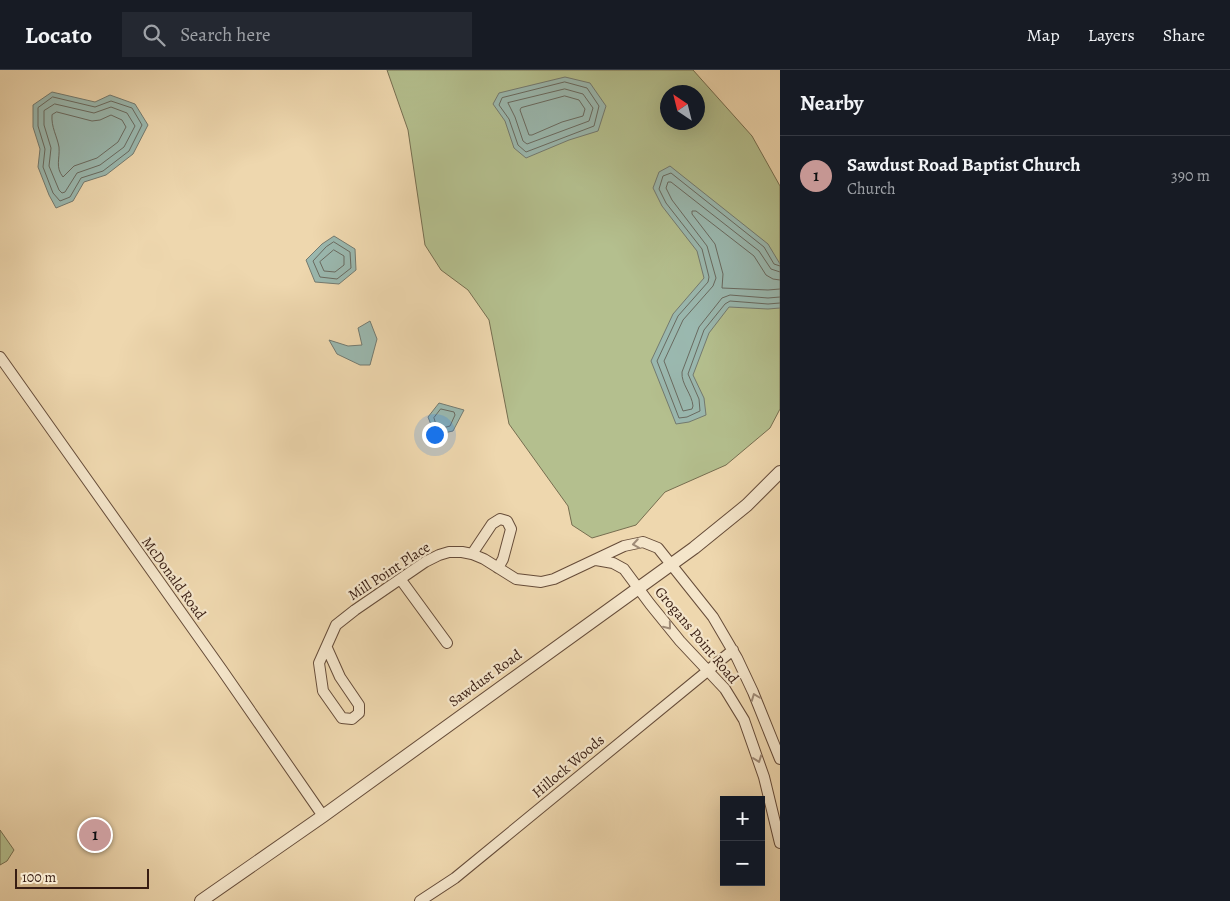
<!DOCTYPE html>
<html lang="en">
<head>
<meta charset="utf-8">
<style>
	body { margin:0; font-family:Alegreya,serif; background:#242831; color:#f1f3f6 }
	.controls { position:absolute; right:15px; bottom:15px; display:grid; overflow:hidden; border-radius:0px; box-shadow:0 5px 20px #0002 }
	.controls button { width:45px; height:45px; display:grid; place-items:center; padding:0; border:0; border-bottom:1px solid #363941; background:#171b24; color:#f1f3f6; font:25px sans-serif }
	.compass { position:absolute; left:660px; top:15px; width:45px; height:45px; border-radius:50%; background:#171b24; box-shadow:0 5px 20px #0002; rotate:325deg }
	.scale { position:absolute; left:15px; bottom:12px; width:134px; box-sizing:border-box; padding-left:5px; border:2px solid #381d12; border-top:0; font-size:14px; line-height:18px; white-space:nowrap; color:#381d12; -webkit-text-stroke:4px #f4e5ca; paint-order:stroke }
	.you { position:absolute; left:434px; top:364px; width:18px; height:18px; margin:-12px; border:4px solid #fff; border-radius:50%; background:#1a73e8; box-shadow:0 0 0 8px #1a73e833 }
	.badge { display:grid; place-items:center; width:32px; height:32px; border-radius:50%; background:#c59692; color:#111; font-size:16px; font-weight:700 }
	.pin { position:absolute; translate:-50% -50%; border:2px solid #fff; box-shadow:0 1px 5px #0006 }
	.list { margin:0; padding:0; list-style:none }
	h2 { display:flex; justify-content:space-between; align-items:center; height:65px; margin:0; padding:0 20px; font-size:21px }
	h2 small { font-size:16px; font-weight:400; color:#9ea1a6 }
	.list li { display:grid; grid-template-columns:32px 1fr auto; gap:15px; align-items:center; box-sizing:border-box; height:80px; padding:0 20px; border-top:1px solid #363941 }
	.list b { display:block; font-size:19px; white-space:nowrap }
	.list p { margin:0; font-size:16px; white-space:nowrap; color:#9ea1a6 }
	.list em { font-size:16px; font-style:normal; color:#9ea1a6 }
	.icon { flex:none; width:28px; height:28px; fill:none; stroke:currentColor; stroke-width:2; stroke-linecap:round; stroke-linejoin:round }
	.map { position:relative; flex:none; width:780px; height:831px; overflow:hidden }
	header { display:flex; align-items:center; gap:30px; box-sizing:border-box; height:70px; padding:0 25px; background:#171b24; border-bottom:1px solid #363941 }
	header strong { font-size:24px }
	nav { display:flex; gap:28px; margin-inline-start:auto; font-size:18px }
	.search { width:350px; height:45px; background:#242831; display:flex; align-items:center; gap:12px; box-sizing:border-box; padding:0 18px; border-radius:0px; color:#9ea1a6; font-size:19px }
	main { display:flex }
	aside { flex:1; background:#171b24 }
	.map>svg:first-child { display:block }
</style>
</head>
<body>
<header>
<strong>Locato</strong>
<div class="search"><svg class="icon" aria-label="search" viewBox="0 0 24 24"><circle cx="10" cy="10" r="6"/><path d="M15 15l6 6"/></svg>Search here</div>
<nav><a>Map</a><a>Layers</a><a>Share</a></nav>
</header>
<main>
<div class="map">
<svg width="780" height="831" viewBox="0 0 780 831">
	<rect width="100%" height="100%" fill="#eed7ae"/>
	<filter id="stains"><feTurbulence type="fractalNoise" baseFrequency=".004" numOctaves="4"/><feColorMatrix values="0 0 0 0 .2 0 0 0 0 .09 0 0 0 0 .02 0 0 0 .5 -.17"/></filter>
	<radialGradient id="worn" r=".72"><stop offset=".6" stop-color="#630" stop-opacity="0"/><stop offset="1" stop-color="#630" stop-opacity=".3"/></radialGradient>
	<path fill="#b4bf8e" stroke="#766e50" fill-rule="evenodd" d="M 387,0 L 693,0 L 752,66 L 780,116 L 780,339 L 770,358 L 726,395 L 665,422 L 636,455 L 592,468 L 572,455 L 568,436 L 509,354 L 489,250 L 468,220 L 441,200 L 425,175 L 408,60 ZM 668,22 L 698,22 L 698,52 L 668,52 Z
		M 0,760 L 14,780 L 7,791 L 0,795 Z"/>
	<path fill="#9ab8af" stroke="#737a70" d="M 565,7 L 590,13 L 606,36 L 598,61 L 569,70 L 526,88 L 514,78 L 505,51 L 493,34 L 499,23 Z
		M 52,22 L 95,32 L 110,25 L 135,34 L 148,55 L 133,84 L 106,105 L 84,112 L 73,131 L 56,138 L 49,125 L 38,97 L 40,79 L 33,57 L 33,35 Z
		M 670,96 L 768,174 L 780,194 L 780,238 L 768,239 L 729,237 L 709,263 L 693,305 L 704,328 L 706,345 L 689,352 L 676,354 L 651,291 L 673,244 L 704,208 L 697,181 L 662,136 L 653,118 L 659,102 Z
		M 334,166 L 355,179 L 356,200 L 339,214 L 315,212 L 306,190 L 322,174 Z
		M 370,251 L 377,269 L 370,295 L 360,295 L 337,284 L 329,270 L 348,276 L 362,275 L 358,258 Z
		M 439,333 L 464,340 L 453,361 L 435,365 L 428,347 Z"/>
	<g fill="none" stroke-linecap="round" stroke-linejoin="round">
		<path stroke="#696a60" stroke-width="1" d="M 565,12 L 587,18 L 599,36 L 594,56 L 526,82 L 518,75 L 509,49 L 499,35 L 502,28 Z
			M 565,19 L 583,24 L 593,38 L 589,51 L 527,74 L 523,71 L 515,47 L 508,33 Z
			M 565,26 L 579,30 L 585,39 L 583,46 L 562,52 L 532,65 L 529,65 L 520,40 L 521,38 Z
			M 53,27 L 95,37 L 111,31 L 132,38 L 142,55 L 129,81 L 103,101 L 81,108 L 70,127 L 60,131 L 53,123 L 43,97 L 45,79 L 38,56 L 38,38 Z
			M 55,34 L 94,43 L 111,37 L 127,43 L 135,56 L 124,77 L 100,95 L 77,103 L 65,122 L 62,123 L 59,120 L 49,96 L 51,78 L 44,55 L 44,41 Z
			M 57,42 L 92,51 L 100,50 L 111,45 L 122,50 L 126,57 L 118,72 L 97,88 L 74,96 L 63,107 C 55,97 60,89 59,77 C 57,66 51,57 52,45 Z
			M 334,172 L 350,182 L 351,198 L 337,209 L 320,207 L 313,191 L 326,177 Z
			M 334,180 L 344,186 L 344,195 L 335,202 L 324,201 L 320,192 Z
			M 780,196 L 774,194 L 764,177 L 671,103 L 663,106 L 659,119 L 666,133 L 702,179 L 709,207 L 708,212 L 678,246 L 657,291 L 679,348 L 687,347 L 700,341 L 699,329 L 688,304 L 704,260 L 725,234 L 730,231 L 768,234 L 780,233
			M 780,202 L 771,199 L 759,181 L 671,112 L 668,112 L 666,118 L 672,130 L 707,176 L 716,208 L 713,216 L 683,250 L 664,291 L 683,341 L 692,339 L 693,336 C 692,324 681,314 682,302 L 699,257 L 722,228 L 730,225 L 768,228 L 780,227
			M 780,210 L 773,209 L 766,205 L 754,186 L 696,141 L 692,141 L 692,144 L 715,174 L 723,204 L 722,218 L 768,220 L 780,219
			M 441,339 L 454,342 L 455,345 L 450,356 L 439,359 L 437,358 L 434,348 Z"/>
		<g stroke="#664c39" stroke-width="12">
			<path id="minor" d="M 0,287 L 222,600 L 323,746
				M 472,484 L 492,454 L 500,449 L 507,451 L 511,459 L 503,489 L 498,498
				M 596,490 L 613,493 L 624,499 L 650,534 L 680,571 L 725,619 L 744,650 L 764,707 L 780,773
				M 401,510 L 447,573
				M 327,578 L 340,607 L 359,635 L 359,643 L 352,649 L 342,648 L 323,621 L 319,593 L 336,555 L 355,540 L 425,492 L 439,485 L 449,482 L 462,482 L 472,484 L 484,489 L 516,509 L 541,512 L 554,509 L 624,476 L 643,472 L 658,478 L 713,547 L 737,588 L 753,622 L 780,689
				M 420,831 L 455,808 L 733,580"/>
		</g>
		<g stroke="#664c39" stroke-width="14">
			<path id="tertiary" d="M 201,831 L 323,746 L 694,478 L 747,435 L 780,402"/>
		</g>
		<use href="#minor" stroke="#f4e5ca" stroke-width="10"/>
		<use href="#tertiary" stroke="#f4e5ca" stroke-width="12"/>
	</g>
	<defs><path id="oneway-chevron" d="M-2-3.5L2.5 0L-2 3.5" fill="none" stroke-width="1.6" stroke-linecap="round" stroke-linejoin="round" transform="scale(1.25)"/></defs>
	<g stroke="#9f8b77">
		<use href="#oneway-chevron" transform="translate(636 474) rotate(171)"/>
		<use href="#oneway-chevron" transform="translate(668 556) rotate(51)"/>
		<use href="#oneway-chevron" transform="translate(755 627) rotate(-111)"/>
		<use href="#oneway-chevron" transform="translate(758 689) rotate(70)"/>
	</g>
	<g text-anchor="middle" stroke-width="4.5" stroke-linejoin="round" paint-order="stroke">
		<g font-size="15" fill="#381d12" stroke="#f4e5ca">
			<text transform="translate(389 501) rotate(-33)" y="5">Mill Point Place</text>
			<text transform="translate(174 508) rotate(54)" y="5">McDonald Road</text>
			<text transform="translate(697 565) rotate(50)" y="5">Grogans Point Road</text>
			<text transform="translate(485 608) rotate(-36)" y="5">Sawdust Road</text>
			<text transform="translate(568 696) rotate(-40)" y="5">Hillock Woods</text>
		</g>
	</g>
	<rect width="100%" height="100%" filter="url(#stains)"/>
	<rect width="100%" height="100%" fill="url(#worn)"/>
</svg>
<div class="controls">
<button>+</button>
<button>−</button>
</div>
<svg class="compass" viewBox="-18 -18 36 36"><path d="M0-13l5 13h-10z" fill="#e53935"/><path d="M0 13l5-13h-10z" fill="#9ea1a6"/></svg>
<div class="scale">100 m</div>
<div class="you"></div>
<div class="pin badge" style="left:95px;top:765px">1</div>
</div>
<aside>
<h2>Nearby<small></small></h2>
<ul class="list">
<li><span class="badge">1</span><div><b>Sawdust Road Baptist Church</b><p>Church</p></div><em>390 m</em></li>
</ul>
</aside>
</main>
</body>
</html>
